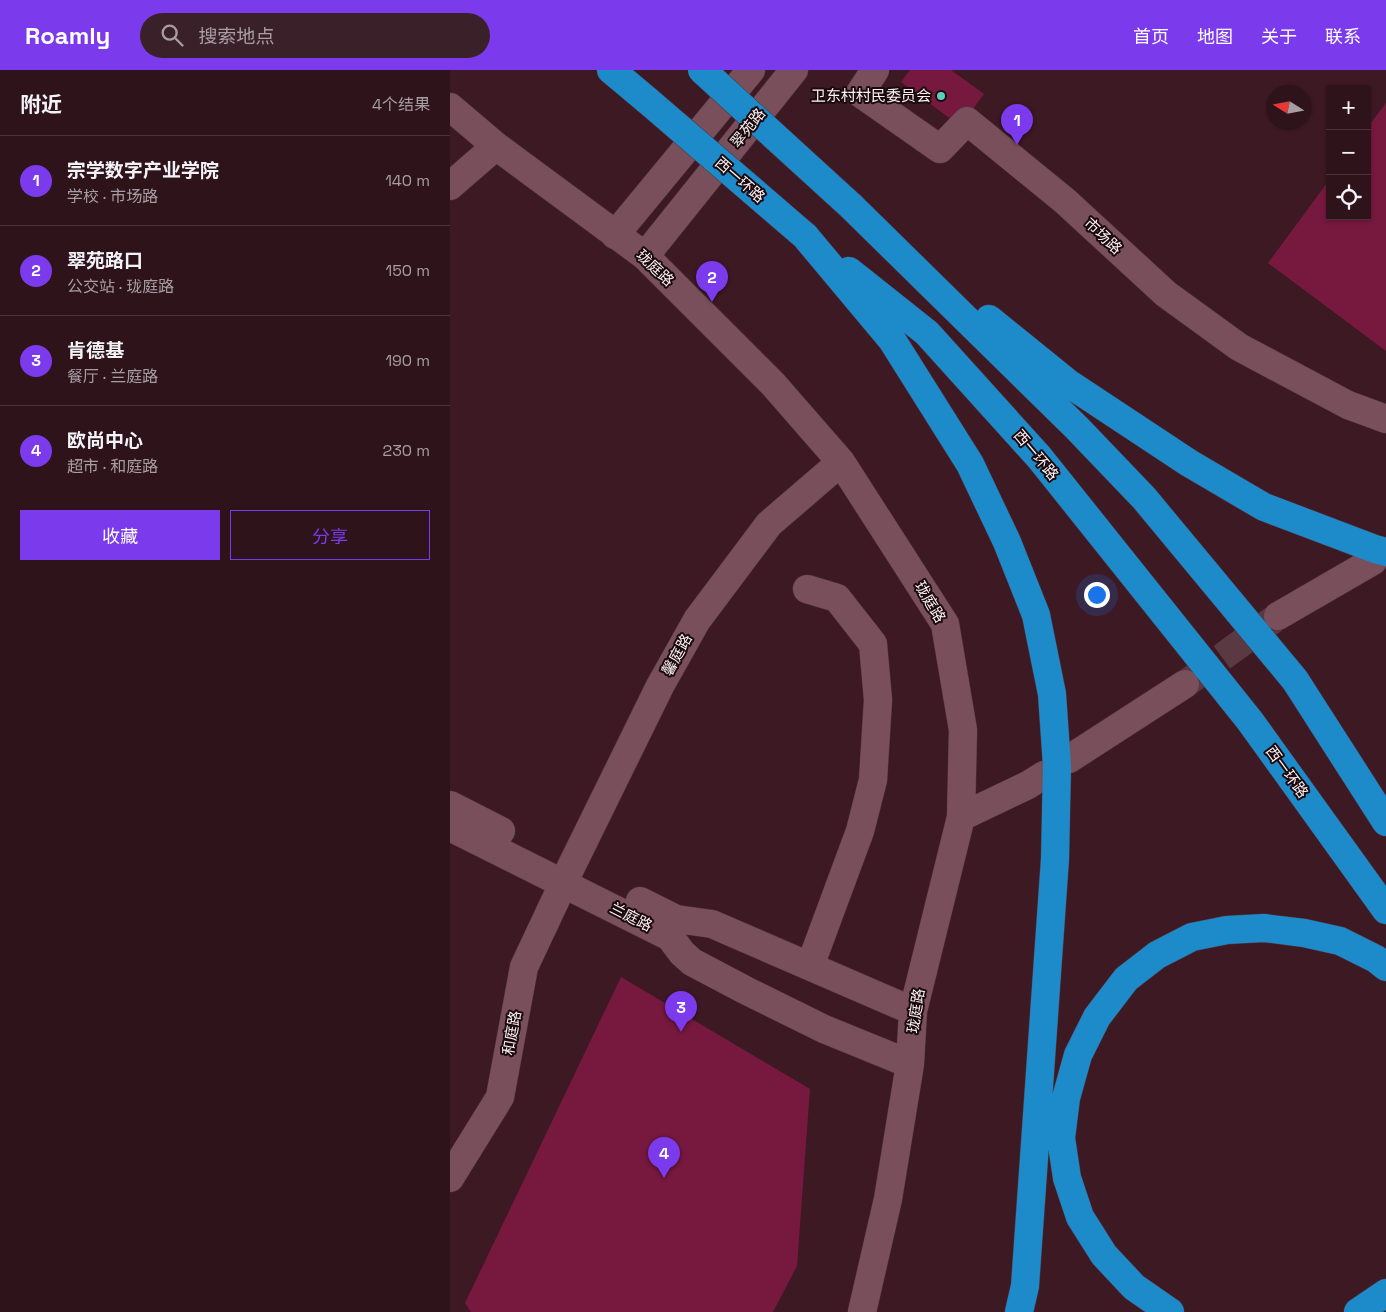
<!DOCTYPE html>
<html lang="zh">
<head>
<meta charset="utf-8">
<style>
	body { margin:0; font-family:"Space Grotesk","Noto Sans SC",sans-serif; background:#3a2028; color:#f1f3f6 }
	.controls { position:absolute; right:15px; top:15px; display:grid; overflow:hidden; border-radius:0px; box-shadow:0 1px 4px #0004 }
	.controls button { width:45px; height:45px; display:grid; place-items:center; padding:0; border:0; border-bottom:1px solid #49323a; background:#2e131b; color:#f1f3f6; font:25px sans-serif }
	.compass { position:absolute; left:816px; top:15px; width:45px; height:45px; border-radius:50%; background:#2e131b; box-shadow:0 1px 4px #0004; rotate:281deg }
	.you { position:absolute; left:646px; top:524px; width:18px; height:18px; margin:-12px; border:4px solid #fff; border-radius:50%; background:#1a73e8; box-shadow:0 0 0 8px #1a73e833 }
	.badge { display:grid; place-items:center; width:32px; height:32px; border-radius:50%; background:#7c3aed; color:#fff; font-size:16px; font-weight:700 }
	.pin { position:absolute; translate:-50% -41px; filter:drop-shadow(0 1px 2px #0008) }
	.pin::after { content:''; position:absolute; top:26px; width:18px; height:15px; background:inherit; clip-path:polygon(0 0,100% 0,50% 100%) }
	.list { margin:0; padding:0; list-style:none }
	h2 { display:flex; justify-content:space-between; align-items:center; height:65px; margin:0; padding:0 20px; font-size:21px }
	h2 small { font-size:16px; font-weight:400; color:#a79ea3 }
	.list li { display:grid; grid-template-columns:32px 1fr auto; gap:15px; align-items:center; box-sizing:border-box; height:90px; padding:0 20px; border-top:1px solid #49323a }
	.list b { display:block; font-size:19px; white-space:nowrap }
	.list p { margin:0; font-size:16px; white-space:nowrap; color:#a79ea3 }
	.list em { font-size:16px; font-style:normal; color:#a79ea3 }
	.actions { display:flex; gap:10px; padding:15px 20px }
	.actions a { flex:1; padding:11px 0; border:1px solid #7c3aed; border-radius:0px; text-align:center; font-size:18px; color:#7c3aed }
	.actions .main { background:#7c3aed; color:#fff }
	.icon { flex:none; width:28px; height:28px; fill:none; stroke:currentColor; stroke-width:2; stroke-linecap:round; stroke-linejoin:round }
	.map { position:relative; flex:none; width:936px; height:1242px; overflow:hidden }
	header { display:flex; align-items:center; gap:30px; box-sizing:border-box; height:70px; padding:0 25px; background:#7c3aed; color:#fff }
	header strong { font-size:24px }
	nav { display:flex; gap:28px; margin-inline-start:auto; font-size:18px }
	.search { width:350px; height:45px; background:#3a2028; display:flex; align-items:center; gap:12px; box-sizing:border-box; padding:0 18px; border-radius:28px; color:#a79ea3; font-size:19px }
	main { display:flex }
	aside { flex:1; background:#2e131b }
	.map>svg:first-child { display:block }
</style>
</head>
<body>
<header>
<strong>Roamly</strong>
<div class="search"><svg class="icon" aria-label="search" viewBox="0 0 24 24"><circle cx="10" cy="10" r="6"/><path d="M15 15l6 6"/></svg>搜索地点</div>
<nav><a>首页</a><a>地图</a><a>关于</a><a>联系</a></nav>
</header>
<main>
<aside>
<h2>附近<small>4个结果</small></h2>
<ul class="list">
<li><span class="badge">1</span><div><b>宗学数字产业学院</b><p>学校 · 市场路</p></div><em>140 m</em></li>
<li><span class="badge">2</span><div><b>翠苑路口</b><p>公交站 · 珑庭路</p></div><em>150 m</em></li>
<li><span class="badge">3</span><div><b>肯德基</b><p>餐厅 · 兰庭路</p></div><em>190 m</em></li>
<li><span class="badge">4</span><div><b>欧尚中心</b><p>超市 · 和庭路</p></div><em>230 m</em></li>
</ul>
<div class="actions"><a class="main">收藏</a><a>分享</a></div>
</aside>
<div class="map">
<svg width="936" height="1242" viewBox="0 0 936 1242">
	<rect width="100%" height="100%" fill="#3d1924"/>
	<path fill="#77183f" d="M 460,0 L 501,0 L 534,24 L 510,56 L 451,12 Z
		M 936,33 L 936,281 L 818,193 L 880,109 L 880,146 L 917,146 L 917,58 Z
		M 171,907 L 360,1019 L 347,1196 L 323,1242 L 21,1242 L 15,1233 Z"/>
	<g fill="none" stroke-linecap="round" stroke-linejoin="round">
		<path stroke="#5a3943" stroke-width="28" stroke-dasharray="28 14" stroke-linecap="butt" d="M 738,612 L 824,549"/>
		<g stroke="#523741" stroke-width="29">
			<path id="minor" d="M 425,0 L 410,23 L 490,79 L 517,51 L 615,131 L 716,224 L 789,277 L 898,335 L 936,349
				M 0,37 L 46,76 L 195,186 L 323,314 L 391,392 L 495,554 L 513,660 L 511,747 L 463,941 L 460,994 L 438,1129 L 412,1242
				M 0,116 L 46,76
				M 165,165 L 301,0
				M 195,186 L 344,0
				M 357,519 L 387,528 L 423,574 L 428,630 L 423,710 L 410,761 L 360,896
				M 828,546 L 923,491
				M 619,689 L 735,614
				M 0,735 L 51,761
				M 511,747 L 578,715 L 594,705
				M 0,757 L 220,867 L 232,883 L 242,892 L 297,921 L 374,959 L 460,994
				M 190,831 L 226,849 L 262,854 L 463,941
				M 0,1108 L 50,1027 L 74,897 L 121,797 L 210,616 L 247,550 L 319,454 L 391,392"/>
		</g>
		<g stroke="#523741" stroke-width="29">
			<path id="highway" d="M 161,0 L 198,31
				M 401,136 L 627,358 L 694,428 L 845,610 L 936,752
				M 355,166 L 442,270 L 520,394 L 557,472 L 586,545 L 602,624 L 607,696 L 605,789 L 575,1216 L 569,1242
				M 399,201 L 477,263 L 589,387 L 800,651 L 936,840
				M 539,249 L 618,313 L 739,393 L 814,437 L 925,479 L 936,482
				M 720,1242 L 684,1217 L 654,1185 L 630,1147 L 617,1108 L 611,1068 L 616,1028 L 628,985 L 647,947 L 676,909 L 707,885 L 742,867 L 777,860 L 814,858 L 854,863 L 890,871 L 926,889 L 936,897
				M 908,1242 L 936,1223"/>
		</g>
		<use href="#minor" stroke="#794f5b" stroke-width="28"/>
		<use href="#highway" stroke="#1d8aca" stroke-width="28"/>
		<g stroke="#523741" stroke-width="29" stroke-linecap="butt">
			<path id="highway-bridge" d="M 252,0 L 401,136
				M 198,31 L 355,166"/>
		</g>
		<use href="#highway-bridge" stroke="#1d8aca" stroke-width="28"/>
	</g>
	<circle fill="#5bcebc" stroke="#1a0a0e" stroke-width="2" cx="491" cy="26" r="5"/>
	<g text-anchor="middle" stroke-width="4" stroke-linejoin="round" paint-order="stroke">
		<g font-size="15" fill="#fcf1f4" stroke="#1a0a0e" text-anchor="end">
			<text x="481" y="31">卫东村村民委员会</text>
		</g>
		<g font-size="15" fill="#fcf1f4" stroke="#1a0a0e">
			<text transform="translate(298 58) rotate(-51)" y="5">翠苑路</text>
			<text transform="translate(290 110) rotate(41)" y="5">西一环路</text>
			<text transform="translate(653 166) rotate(43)" y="5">市场路</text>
			<text transform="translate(205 198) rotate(43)" y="5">珑庭路</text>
			<text transform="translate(586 385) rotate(50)" y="5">西一环路</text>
			<text transform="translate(480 532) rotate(59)" y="5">珑庭路</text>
			<text transform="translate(227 585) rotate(-61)" y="5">馨庭路</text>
			<text transform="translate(837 702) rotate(54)" y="5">西一环路</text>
			<text transform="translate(181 847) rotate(27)" y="5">兰庭路</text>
			<text transform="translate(466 941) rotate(-81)" y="5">珑庭路</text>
			<text transform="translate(62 963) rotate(-80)" y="5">和庭路</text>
		</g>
	</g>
</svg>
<div class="controls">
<button>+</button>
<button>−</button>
<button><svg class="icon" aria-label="locate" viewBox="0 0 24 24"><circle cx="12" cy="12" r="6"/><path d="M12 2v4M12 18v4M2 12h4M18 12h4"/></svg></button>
</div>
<svg class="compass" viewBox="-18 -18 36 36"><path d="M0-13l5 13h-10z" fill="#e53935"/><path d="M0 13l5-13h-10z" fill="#a79ea3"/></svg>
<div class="you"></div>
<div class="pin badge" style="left:567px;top:75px">1</div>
<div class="pin badge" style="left:262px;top:232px">2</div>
<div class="pin badge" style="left:231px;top:962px">3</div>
<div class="pin badge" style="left:214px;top:1108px">4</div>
</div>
</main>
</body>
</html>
